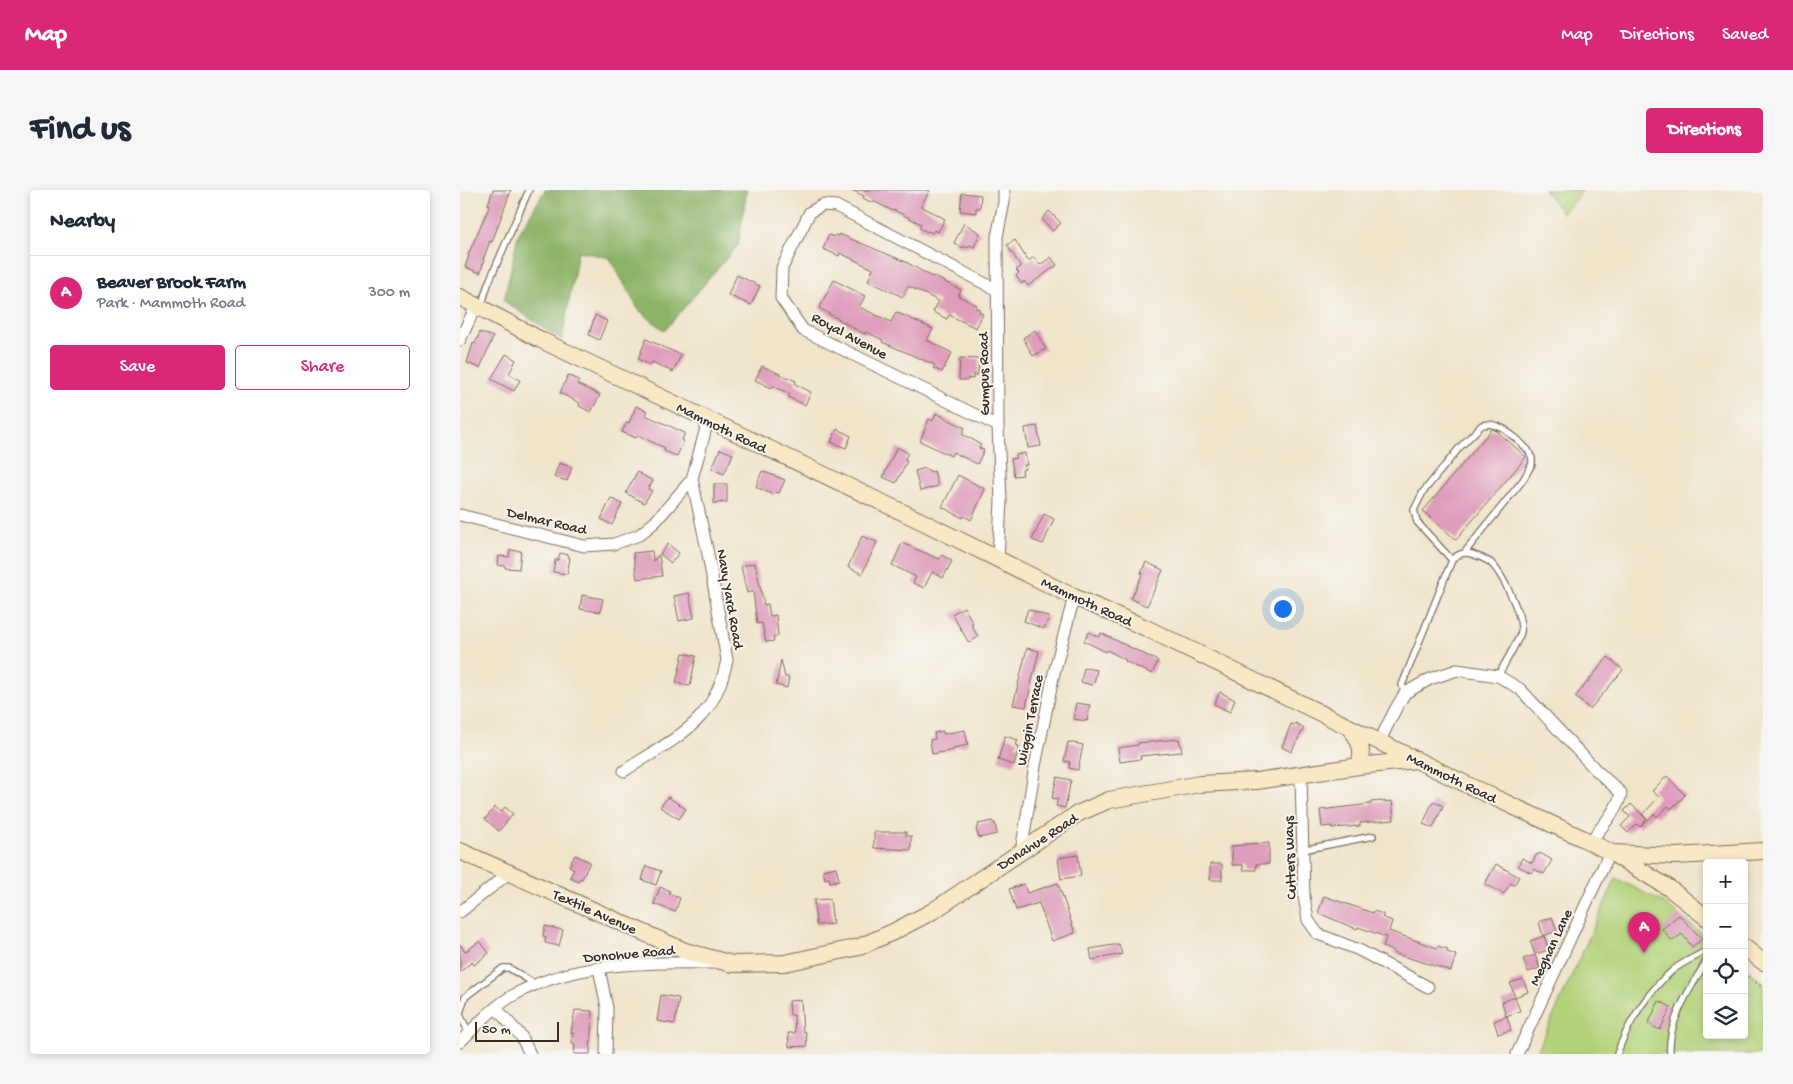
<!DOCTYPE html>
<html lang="en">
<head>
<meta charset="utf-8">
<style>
	body { margin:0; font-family:"Gochi Hand",sans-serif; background:#f6f6f7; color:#1f2937 }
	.controls { position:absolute; right:15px; bottom:15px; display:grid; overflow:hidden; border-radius:5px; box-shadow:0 2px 8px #0003 }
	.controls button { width:45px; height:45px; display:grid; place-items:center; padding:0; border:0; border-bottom:1px solid #e0e1e3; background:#fff; color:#1f2937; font:25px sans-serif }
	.scale { position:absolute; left:15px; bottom:12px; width:84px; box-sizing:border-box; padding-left:5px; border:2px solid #3b2a1e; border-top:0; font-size:14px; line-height:18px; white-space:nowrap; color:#3b2a1e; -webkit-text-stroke:4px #f6f6f2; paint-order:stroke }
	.you { position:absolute; left:822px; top:418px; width:18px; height:18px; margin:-12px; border:4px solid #fff; border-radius:50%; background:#1a73e8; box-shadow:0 0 0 8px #1a73e833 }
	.badge { display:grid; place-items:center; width:32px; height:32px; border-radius:50%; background:#db2777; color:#fff; font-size:16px; font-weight:700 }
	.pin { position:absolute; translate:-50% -41px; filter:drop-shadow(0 1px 2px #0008) }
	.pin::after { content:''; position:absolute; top:26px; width:18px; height:15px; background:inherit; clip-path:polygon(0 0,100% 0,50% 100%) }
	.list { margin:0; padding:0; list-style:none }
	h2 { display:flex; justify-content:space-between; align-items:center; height:65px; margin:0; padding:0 20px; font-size:21px }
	h2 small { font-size:16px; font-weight:400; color:#747a83 }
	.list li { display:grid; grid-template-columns:32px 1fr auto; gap:15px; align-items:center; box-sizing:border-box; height:75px; padding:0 20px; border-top:1px solid #e0e1e3 }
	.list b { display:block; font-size:19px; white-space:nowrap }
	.list p { margin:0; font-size:16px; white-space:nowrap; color:#747a83 }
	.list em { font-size:16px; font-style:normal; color:#747a83 }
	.actions { display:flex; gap:10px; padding:15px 20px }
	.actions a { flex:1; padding:11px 0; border:1px solid #db2777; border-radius:5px; text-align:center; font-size:18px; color:#db2777 }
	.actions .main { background:#db2777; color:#fff }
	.icon { flex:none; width:28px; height:28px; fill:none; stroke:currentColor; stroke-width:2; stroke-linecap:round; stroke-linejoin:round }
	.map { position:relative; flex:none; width:1303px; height:864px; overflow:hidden; border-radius:5px }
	header { display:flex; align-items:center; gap:30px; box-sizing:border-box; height:70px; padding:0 25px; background:#db2777; color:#fff }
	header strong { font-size:24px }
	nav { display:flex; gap:28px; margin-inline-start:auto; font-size:18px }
	.intro { display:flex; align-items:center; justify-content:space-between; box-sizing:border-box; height:120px; padding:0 30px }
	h1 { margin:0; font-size:35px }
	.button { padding:12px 22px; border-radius:5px; background:#db2777; color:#fff; font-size:18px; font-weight:700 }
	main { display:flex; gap:30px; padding:0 30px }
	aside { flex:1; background:#fff; border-radius:5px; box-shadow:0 2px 8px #0003 }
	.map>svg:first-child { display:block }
</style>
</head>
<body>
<header>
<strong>Map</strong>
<nav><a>Map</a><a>Directions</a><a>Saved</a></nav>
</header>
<div class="intro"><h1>Find us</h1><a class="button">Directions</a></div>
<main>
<aside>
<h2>Nearby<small></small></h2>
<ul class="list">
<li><span class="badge">A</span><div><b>Beaver Brook Farm</b><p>Park · Mammoth Road</p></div><em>300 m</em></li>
</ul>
<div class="actions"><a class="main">Save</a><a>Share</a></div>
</aside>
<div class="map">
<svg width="1303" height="864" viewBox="0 0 1303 864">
	<rect width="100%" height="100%" fill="#f6f6f2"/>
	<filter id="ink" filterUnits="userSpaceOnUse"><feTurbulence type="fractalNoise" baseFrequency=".02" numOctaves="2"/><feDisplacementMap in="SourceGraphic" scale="10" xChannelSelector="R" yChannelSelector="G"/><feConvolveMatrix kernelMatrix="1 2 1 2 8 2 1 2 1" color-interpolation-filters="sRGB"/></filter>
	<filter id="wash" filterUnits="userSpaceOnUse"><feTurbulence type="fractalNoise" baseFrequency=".0096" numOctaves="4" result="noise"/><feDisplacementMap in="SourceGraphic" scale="20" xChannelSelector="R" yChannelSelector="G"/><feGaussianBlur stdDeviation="1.12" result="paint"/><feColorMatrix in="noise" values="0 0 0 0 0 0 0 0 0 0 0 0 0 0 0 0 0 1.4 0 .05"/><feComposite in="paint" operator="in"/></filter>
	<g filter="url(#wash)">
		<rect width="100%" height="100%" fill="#f0e4cb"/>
		<path fill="#b2d178" stroke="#767e4b" d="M 1084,0 L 1123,0 L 1103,24 Z
			M 1156,688 L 1202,712 L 1247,748 L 1247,845 L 1284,845 L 1284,777 L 1303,792 L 1303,864 L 1076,864 Z"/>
		<path fill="#8db368" stroke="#646e43" d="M 85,0 L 287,0 L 278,55 L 204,141 L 178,119 L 150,68 L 118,61 L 102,150 L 44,111 L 58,45 Z"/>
		<g id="blocks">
			<path fill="#de9dbb" d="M 33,0 L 51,0 L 32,52 L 30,51 L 23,70 L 24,71 L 20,83 L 5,77 L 9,66 L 8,65 L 30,15 L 28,14 Z
				M 391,0 L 470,0 L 461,16 L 485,29 L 478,42 L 474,40 L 472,43 L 468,41 L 467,42 L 459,38 L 461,34 L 434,20 L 433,21 L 413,11 L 412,13 L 403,8 L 404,6 Z
				M 502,3 L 521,5 L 520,18 L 516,18 L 516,23 L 500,21 Z
				M 589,21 L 601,33 L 593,41 L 582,29 Z
				M 504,33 L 520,43 L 514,57 L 509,55 L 508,58 L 504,56 L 503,58 L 494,53 Z
				M 379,44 L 446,72 L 472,87 L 473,86 L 501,100 L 498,106 L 517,115 L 516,118 L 520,119 L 519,122 L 523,124 L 516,138 L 489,125 L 487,129 L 473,122 L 479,111 L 448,96 L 443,107 L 408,91 L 413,79 L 380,63 L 379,66 L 363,59 L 369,45 L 374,47 L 375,45 L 378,46 Z
				M 555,50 L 568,71 L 574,67 L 580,75 L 591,67 L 597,75 L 568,96 L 564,91 L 562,94 L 556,86 L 559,83 L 556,80 L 561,77 L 547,55 Z
				M 277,85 L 300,96 L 291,115 L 268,105 Z
				M 374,90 L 405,106 L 399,117 L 431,132 L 436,122 L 473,139 L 467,150 L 492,163 L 482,182 L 473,178 L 475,175 L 422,152 L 423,150 L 406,142 L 405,144 L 397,140 L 359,118 Z
				M 135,125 L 147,131 L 139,150 L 129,145 Z
				M 575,140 L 586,159 L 573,166 L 563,148 Z
				M 20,142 L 33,147 L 20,178 L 7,173 L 13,153 L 15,154 Z
				M 186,149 L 221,165 L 213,182 L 192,172 L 190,175 L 178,169 Z
				M 46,164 L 56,170 L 49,184 L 60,190 L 54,201 L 31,189 Z
				M 500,168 L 519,169 L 518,185 L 513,185 L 513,189 L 508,188 L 508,190 L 499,190 Z
				M 302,176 L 336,191 L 335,194 L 351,202 L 345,215 L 328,207 L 330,204 L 313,196 L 311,198 L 295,190 Z
				M 108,185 L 119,190 L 117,194 L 140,205 L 131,222 L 119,216 L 120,213 L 100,203 Z
				M 176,216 L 187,221 L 185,225 L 225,243 L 222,250 L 224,251 L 217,266 L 204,261 L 205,258 L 177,245 L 176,248 L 162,242 L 167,232 L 169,233 Z
				M 476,223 L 505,238 L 502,244 L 517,252 L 517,253 L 521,255 L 519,258 L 524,260 L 517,274 L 493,262 L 491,266 L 460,251 L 469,229 L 473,231 Z
				M 577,236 L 581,256 L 568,258 L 565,238 Z
				M 377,239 L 391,246 L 386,258 L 371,252 Z
				M 1032,239 L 1037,241 L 1066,267 L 996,350 L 963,321 Z
				M 437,257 L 448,263 L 444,270 L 447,271 L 436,293 L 423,287 Z
				M 260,259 L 273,264 L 264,284 L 252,279 Z
				M 565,263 L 567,275 L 564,275 L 565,279 L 562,280 L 563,285 L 554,286 L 551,269 L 556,268 L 556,265 Z
				M 99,273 L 112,277 L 107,291 L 94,287 Z
				M 465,278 L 466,280 L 469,280 L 470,282 L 474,281 L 478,296 L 460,301 L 455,281 Z
				M 302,281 L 325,290 L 319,303 L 315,302 L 314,305 L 296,297 Z
				M 177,282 L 193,291 L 188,299 L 192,301 L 184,313 L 166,303 Z
				M 498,285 L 525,299 L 511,330 L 504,326 L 503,328 L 482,317 Z
				M 254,294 L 267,294 L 267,312 L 254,313 Z
				M 151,308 L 162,314 L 152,335 L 141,329 Z
				M 584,324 L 594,329 L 583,354 L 572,350 Z
				M 402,346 L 417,352 L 402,384 L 388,377 Z
				M 442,353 L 479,369 L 482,365 L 492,371 L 483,388 L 472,382 L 464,398 L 453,393 L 456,387 L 432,375 Z
				M 208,354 L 219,363 L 211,373 L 200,364 Z
				M 50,360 L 61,361 L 59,379 L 45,378 L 45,376 L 38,375 L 39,366 L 49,367 Z
				M 192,361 L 193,371 L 199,365 L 202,386 L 177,389 L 173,363 Z
				M 100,363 L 109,365 L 108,367 L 110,368 L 107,384 L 93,382 L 95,370 L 98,370 Z
				M 686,372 L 703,380 L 687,416 L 671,409 L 683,383 L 681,383 Z
				M 295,373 L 304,415 L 308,414 L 310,426 L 316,425 L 318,446 L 313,447 L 314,451 L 306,452 L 302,433 L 297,434 L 293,401 L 287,403 L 281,376 Z
				M 229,403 L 234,428 L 219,431 L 214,406 Z
				M 122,405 L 143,409 L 140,422 L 120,419 Z
				M 504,417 L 513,433 L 511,434 L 518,447 L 509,453 L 492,424 Z
				M 568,419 L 589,427 L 584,439 L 564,431 Z
				M 629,442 L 639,447 L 641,443 L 698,471 L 692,484 L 665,471 L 666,470 L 647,460 L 646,462 L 624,451 Z
				M 567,458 L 579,461 L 566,517 L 553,515 Z
				M 223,463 L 236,466 L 230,496 L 216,493 Z
				M 1148,467 L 1163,480 L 1130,519 L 1115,507 Z
				M 321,470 L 325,487 L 329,487 L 327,498 L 316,495 Z
				M 624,478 L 637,480 L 634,493 L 632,495 L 621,492 Z
				M 760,502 L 775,510 L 770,522 L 754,514 Z
				M 616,513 L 630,515 L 627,531 L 613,529 Z
				M 835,533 L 844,538 L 831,562 L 822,557 L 831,534 L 834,535 Z
				M 505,540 L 508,555 L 493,558 L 494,560 L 472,564 L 470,550 L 475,549 L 474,543 L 483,541 L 483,544 Z
				M 545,546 L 558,550 L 556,555 L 559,556 L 554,575 L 538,570 Z
				M 719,549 L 722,562 L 680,566 L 681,569 L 660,572 L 658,558 L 678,555 L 678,553 Z
				M 608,552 L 623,555 L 618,580 L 609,578 L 610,572 L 604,571 Z
				M 1207,586 L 1225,605 L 1211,619 L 1208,616 L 1197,627 L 1194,624 L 1188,630 L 1182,625 L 1199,607 L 1192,601 Z
				M 597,587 L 611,590 L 605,618 L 596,616 L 598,609 L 592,608 Z
				M 208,607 L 226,619 L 219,629 L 200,617 Z
				M 922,611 L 922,612 L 932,611 L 934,630 L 900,633 L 900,636 L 872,638 L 872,636 L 862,637 L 860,620 L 911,614 L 911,612 Z
				M 973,611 L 983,616 L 973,638 L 963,634 Z
				M 1171,614 L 1187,629 L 1180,637 L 1177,634 L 1168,643 L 1161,636 L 1170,627 L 1164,621 Z
				M 35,617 L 41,622 L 45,617 L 53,624 L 39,641 L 25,629 Z
				M 532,631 L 533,633 L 535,633 L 537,644 L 519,648 L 516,638 L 519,637 L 518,634 Z
				M 414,642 L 446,642 L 446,646 L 451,646 L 451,660 L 414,658 Z
				M 809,653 L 809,674 L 796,674 L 796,680 L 783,680 L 783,675 L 772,675 L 772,656 L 784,655 L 784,654 Z
				M 1080,663 L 1092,670 L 1084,684 L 1074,679 L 1071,683 L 1058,676 L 1062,668 L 1072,673 L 1077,664 L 1079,665 Z
				M 115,665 L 130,672 L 122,689 L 120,688 L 118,691 L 110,687 L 114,679 L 109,676 Z
				M 618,665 L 621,686 L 601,689 L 598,668 Z
				M 750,674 L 762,674 L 762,690 L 750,690 Z
				M 1036,674 L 1059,687 L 1054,695 L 1051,693 L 1044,704 L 1025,694 Z
				M 186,676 L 201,681 L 196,695 L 182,690 Z
				M 376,677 L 379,690 L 370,692 L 369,688 L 365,689 L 363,680 Z
				M 598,693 L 615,743 L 592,751 L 579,713 L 556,720 L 549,699 L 564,694 L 567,703 Z
				M 200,697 L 210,701 L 209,704 L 220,708 L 215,722 L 194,714 Z
				M 864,706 L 913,723 L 914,721 L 923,724 L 922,727 L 932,731 L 929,741 L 977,758 L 978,756 L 988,759 L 987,762 L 996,765 L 991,781 L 933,763 L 934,761 L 923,757 L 926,747 L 898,737 L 897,739 L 887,735 L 858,723 Z
				M 370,709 L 373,734 L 356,735 L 354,710 Z
				M 1219,725 L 1242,749 L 1232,757 L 1222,744 L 1212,751 L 1202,739 Z
				M 1092,727 L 1097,741 L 1083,746 L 1079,732 Z
				M 85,736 L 103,740 L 99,756 L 85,753 L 86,747 L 83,746 Z
				M 1084,746 L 1089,760 L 1075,764 L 1070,751 Z
				M 20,751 L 29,763 L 14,775 L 12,772 L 0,782 L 0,754 L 5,762 Z
				M 659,754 L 662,764 L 632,770 L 630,759 Z
				M 1075,765 L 1080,778 L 1068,782 L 1063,769 Z
				M 1063,789 L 1068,802 L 1055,807 L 1050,793 Z
				M 201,805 L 219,808 L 215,834 L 197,831 Z
				M 1055,807 L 1060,821 L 1046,826 L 1042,812 Z
				M 341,810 L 343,842 L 346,842 L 347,856 L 329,857 L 328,843 L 335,843 L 334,825 L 330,825 L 329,811 Z
				M 1199,811 L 1211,817 L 1200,840 L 1188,834 Z
				M 115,820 L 132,821 L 130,864 L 114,864 L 115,854 L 112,853 L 113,843 L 111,843 Z
				M 1047,826 L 1051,840 L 1038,844 L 1034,831 Z"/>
		</g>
	</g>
	<g filter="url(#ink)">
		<use href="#blocks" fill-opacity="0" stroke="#7a6b5b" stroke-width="1"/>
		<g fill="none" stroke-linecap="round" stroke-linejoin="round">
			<g stroke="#7a6b5b" stroke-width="8">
				<path id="lane" d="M 21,117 L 28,94 L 69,0
					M 992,370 L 957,332 L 954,320 L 963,302 L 1000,257 L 1022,235 L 1030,234 L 1037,236 L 1044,239 L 1058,250 L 1068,260 L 1072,268 L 1072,274 L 1063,290 L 1005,362
					M 945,503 L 942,495 L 992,370 C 998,363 1004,362 1012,364 C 1018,366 1025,369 1030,372 C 1042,383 1063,425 1061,442 C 1060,448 1042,478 1038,486
					M 842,660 L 913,646
					M 0,823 L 5,807 L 43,778 L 49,778 L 75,794
					M 0,825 L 9,843
					M 1157,864 C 1169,831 1186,803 1213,780 C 1223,772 1236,767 1247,760
					M 1210,864 C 1207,832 1231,797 1247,770"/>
			</g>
			<g stroke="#7a6b5b" stroke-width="13">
				<path id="street" d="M 537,100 L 376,16 L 363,15 L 350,22 L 322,78 L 321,108 L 343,140 L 538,236
					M 0,150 L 16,116
					M 0,325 L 124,356 L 154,354 L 179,345 L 195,332 L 232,289
					M 538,369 L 541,311 L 538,236 L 537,47 L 544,12 L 544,0
					M 919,552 L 935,520 L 945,503 L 970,489 L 997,480 L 1038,486 L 1060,499 L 1135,579 L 1161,603 C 1160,617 1139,640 1130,652
					M 164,581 C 187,566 224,546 241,526 C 255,511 263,489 267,470 L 248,364 L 232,289 L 248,231
					M 841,585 L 844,706 L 848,730 L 858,744 L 899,760 L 968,797
					M 561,662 L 575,576 L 594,483 L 614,407
					M 0,722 L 49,683
					M 139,778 L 147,818 L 146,864
					M 36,818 L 61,846 L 70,864
					M 0,852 C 16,836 32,818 52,806 C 111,772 187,772 253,773
					M 1057,864 L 1150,662"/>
			</g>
			<g stroke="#7a6b5b" stroke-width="18">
				<path id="secondary" d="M 0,107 L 81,150 L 463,332 L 614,407 L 686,438 L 1018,600 L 1124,649 L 1150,662 L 1209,698 L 1247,728
					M 891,538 C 900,553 904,559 899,576
					M 0,661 L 225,761 L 272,774 L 325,773 L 399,757 L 433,742 L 473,721 L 617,624 L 649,610 L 740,594 L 797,591 L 899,576 L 957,570
					M 1153,663 L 1216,666 L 1303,661
					M 1284,757 L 1303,772"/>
			</g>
			<path stroke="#7a6b5b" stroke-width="2" stroke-dasharray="1 4" stroke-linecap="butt" d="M 1284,783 L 1303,798"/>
			<use href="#lane" stroke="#fff" stroke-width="5.5"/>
			<use href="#street" stroke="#fff" stroke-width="11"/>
			<use href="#secondary" stroke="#f8e8c3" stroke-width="16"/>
		</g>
	</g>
	<g text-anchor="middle" stroke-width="4" stroke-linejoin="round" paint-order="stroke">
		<g font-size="15" fill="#3b2a1e" stroke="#f6f6f2">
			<text transform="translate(390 145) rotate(28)" y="5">Royal Avenue</text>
			<text transform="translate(523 184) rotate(-91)" y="5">Gumpus Road</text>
			<text transform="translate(262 237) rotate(26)" y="5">Mammoth Road</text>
			<text transform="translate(87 330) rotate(13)" y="5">Delmar Road</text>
			<text transform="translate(271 409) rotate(80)" y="5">Navy Yard Road</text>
			<text transform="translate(627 411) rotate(25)" y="5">Mammoth Road</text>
			<text transform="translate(569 530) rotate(-79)" y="5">Wiggin Terrace</text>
			<text transform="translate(992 587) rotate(26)" y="5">Mammoth Road</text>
			<text transform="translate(577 651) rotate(-33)" y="5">Donahue Road</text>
			<text transform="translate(829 668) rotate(-92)" y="5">Cutters Ways</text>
			<text transform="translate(135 721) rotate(24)" y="5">Textile Avenue</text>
			<text transform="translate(1090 757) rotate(-65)" y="5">Meghan Lane</text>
			<text transform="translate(169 763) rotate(-5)" y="5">Donohue Road</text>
		</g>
	</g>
</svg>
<div class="controls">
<button>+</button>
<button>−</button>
<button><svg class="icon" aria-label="locate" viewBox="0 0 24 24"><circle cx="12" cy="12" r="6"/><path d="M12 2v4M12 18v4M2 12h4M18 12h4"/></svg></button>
<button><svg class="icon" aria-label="layers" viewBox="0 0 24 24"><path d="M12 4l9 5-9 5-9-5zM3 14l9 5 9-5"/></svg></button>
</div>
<div class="scale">50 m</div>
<div class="you"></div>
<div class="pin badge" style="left:1184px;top:763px">A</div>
</div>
</main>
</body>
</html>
